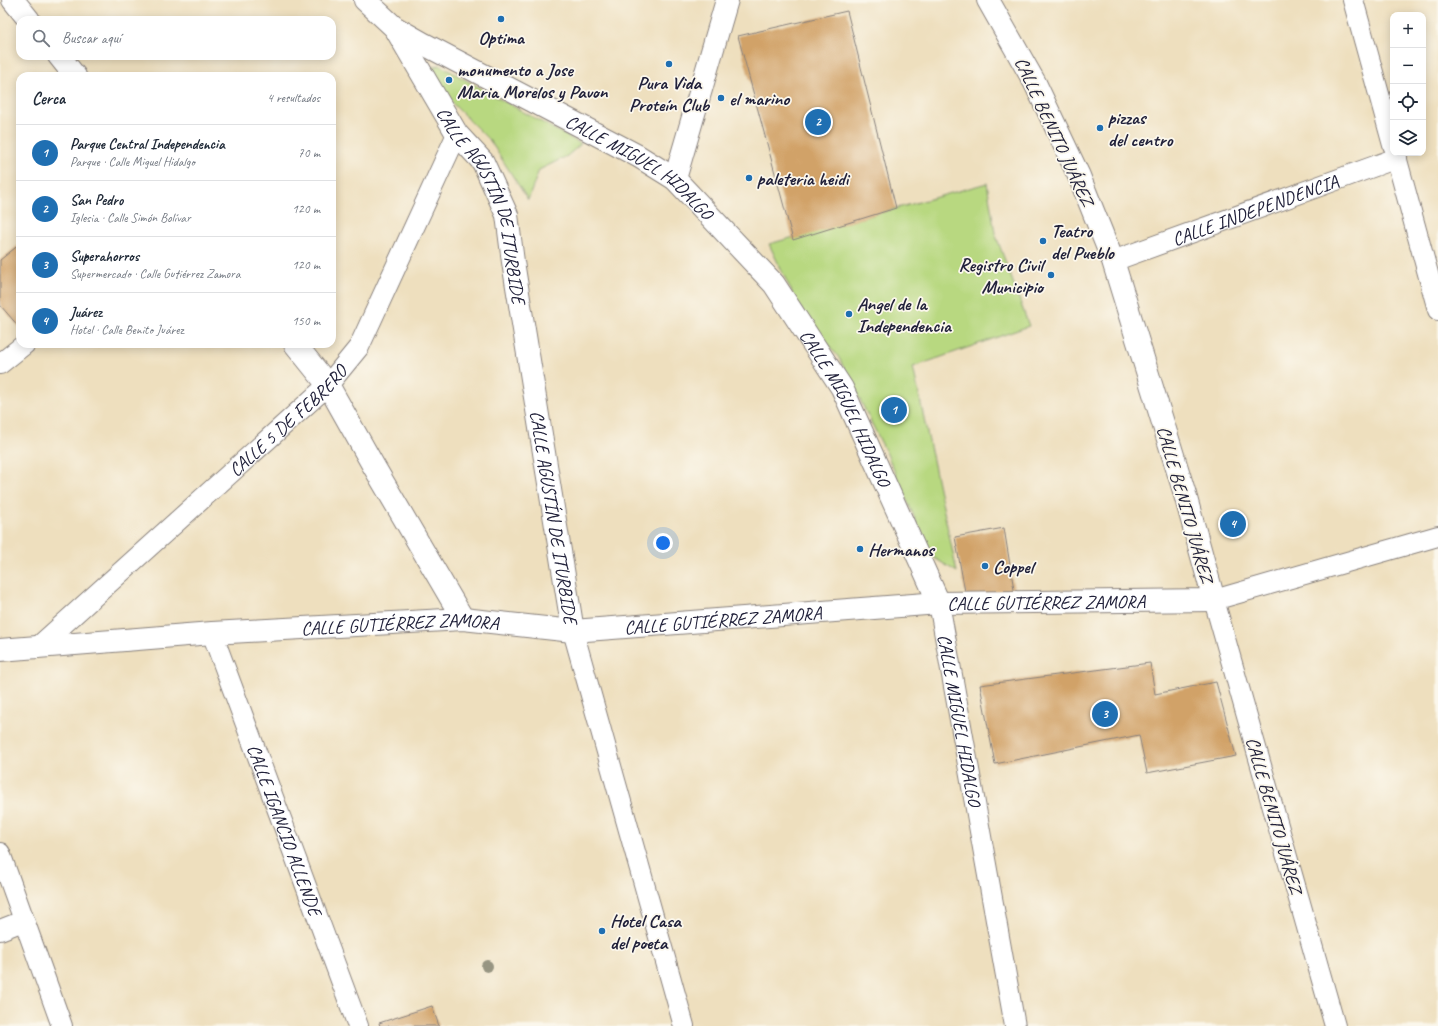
<!DOCTYPE html>
<html lang="es">
<head>
<meta charset="utf-8">
<style>
	body { margin:0; font-family:Caveat,sans-serif; background:#f2f2f3; color:#1f2937 }
	.controls { position:absolute; right:12px; top:12px; display:grid; overflow:hidden; border-radius:8px; box-shadow:0 2px 10px #0003 }
	.controls button { width:36px; height:36px; display:grid; place-items:center; padding:0; border:0; border-bottom:1px solid #e0e1e3; background:#fff; color:#1f2937; font:20px sans-serif }
	.you { position:absolute; left:663px; top:543px; width:14px; height:14px; margin:-10px; border:3px solid #fff; border-radius:50%; background:#1a73e8; box-shadow:0 0 0 6px #1a73e833 }
	.badge { display:grid; place-items:center; width:26px; height:26px; border-radius:50%; background:#1f6fb2; color:#fff; font-size:13px; font-weight:700 }
	.pin { position:absolute; translate:-50% -50%; border:2px solid #fff; box-shadow:0 1px 4px #0006 }
	.list { margin:0; padding:0; list-style:none }
	h2 { display:flex; justify-content:space-between; align-items:center; height:52px; margin:0; padding:0 16px; font-size:17px }
	h2 small { font-size:13px; font-weight:400; color:#747a83 }
	.list li { display:grid; grid-template-columns:26px 1fr auto; gap:12px; align-items:center; box-sizing:border-box; height:56px; padding:0 16px; border-top:1px solid #e0e1e3 }
	.list b { display:block; font-size:15px; white-space:nowrap }
	.list p { margin:0; font-size:13px; white-space:nowrap; color:#747a83 }
	.list em { font-size:13px; font-style:normal; color:#747a83 }
	.icon { flex:none; width:22px; height:22px; fill:none; stroke:currentColor; stroke-width:2; stroke-linecap:round; stroke-linejoin:round }
	.map { position:relative; flex:none; width:1438px; height:1026px; overflow:hidden }
	.search { position:absolute; background:#fff; box-shadow:0 2px 10px #0003; left:16px; top:16px; width:320px; height:44px; display:flex; align-items:center; gap:10px; box-sizing:border-box; padding:0 14px; border-radius:12px; color:#747a83; font-size:15px }
	.panel { position:absolute; background:#fff; box-shadow:0 2px 10px #0003; left:16px; top:72px; width:320px; height:276px; border-radius:12px }
	.map>svg:first-child { display:block }
</style>
</head>
<body>
<div class="map">
<svg width="1438" height="1026" viewBox="0 0 1438 1026">
	<rect width="100%" height="100%" fill="#fbf7ec"/>
	<filter id="ink" filterUnits="userSpaceOnUse"><feTurbulence type="fractalNoise" baseFrequency=".025" numOctaves="2"/><feDisplacementMap in="SourceGraphic" scale="8" xChannelSelector="R" yChannelSelector="G"/><feConvolveMatrix kernelMatrix="1 2 1 2 8 2 1 2 1" color-interpolation-filters="sRGB"/></filter>
	<filter id="wash" filterUnits="userSpaceOnUse"><feTurbulence type="fractalNoise" baseFrequency=".012" numOctaves="4" result="noise"/><feDisplacementMap in="SourceGraphic" scale="16" xChannelSelector="R" yChannelSelector="G"/><feGaussianBlur stdDeviation="0.9" result="paint"/><feColorMatrix in="noise" values="0 0 0 0 0 0 0 0 0 0 0 0 0 0 0 0 0 1.4 0 .05"/><feComposite in="paint" operator="in"/></filter>
	<g filter="url(#wash)">
		<rect width="100%" height="100%" fill="#eedfbe"/>
		<path fill="#b8d880" stroke="#6d7d5e" d="M 439,65 L 581,144 L 567,156 L 539,170 L 528,200 L 491,142 L 429,80 L 428,69 Z
			M 987,183 L 995,233 L 1029,326 L 913,367 L 957,572 L 931,556 L 887,454 L 839,358 L 798,305 L 769,244 Z"/>
		<g id="blocks">
			<path fill="#d1a268" d="M 847,11 L 896,208 L 793,240 L 738,36 Z
				M 20,244 L 20,328 L 0,305 L 0,260 Z
				M 1004,528 L 1015,596 L 966,597 L 955,537 Z
				M 1150,663 L 1155,694 L 1216,682 L 1236,756 L 1147,773 L 1139,735 L 995,764 L 980,685 Z
				M 432,1006 L 439,1026 L 380,1026 L 379,1023 Z"/>
		</g>
	</g>
	<g filter="url(#ink)">
		<use href="#blocks" fill-opacity="0" stroke="#88807c" stroke-width="1"/>
		<g fill="none" stroke-linecap="round" stroke-linejoin="round">
			<g stroke="#88807c" stroke-width="22">
				<g id="minor">
					<path d="M 1353,0 L 1393,145"/>
					<path d="M 1395,153 L 1438,310"/>
					<path id="s1" d="M 1113,261 L 1397,158"/>
					<path d="M 0,364 L 25,344"/>
					<path id="s2" d="M 939,603 L 1015,1026"/>
					<path d="M 573,631 L 684,1026"/>
					<path id="s3" d="M 212,633 L 358,1026"/>
					<path id="s4" d="M 38,647 L 328,385 L 359,347 L 457,134"/>
					<path d="M 0,853 L 62,1026"/>
					<path d="M 0,930 L 23,921"/>
					<path d="M 1335,1026 L 1214,600 L 1438,536"/>
				</g>
			</g>
			<g stroke="#88807c" stroke-width="24">
				<g id="tertiary">
					<path d="M 13,0 L 29,20"/>
					<path id="s5" d="M 365,0 L 394,27 L 424,44 L 638,156 L 675,179 L 774,284 L 842,388 L 939,603"/>
					<path id="s6" d="M 395,28 L 457,134 L 483,162 L 507,215 L 513,262 L 573,631"/>
					<path d="M 59,56 L 75,76"/>
					<path d="M 675,179 L 727,0"/>
					<path d="M 295,344 L 328,385 L 373,465 L 463,619"/>
					<path id="s7" d="M 0,650 L 212,633 L 463,619 L 573,631 L 939,603 L 1214,600 L 1184,491 L 1113,261 L 1079,176 L 1035,83 L 988,0"/>
				</g>
			</g>
			<use href="#minor" stroke="#fff" stroke-width="20"/>
			<use href="#tertiary" stroke="#fff" stroke-width="22"/>
		</g>
		<circle fill="#979582" cx="487" cy="966" r="6"/>
	</g>
	<g fill="#1f6fb2" stroke="#fbf7ec" stroke-width="1.5">
		<circle cx="501" cy="19" r="4"/>
		<circle cx="669" cy="64" r="4"/>
		<circle cx="449" cy="80" r="4"/>
		<circle cx="721" cy="98" r="4"/>
		<circle cx="1100" cy="128" r="4"/>
		<circle cx="749" cy="178" r="4"/>
		<circle cx="1043" cy="241" r="4"/>
		<circle cx="1051" cy="275" r="4"/>
		<circle cx="849" cy="314" r="4"/>
		<circle cx="860" cy="549" r="4"/>
		<circle cx="985" cy="566" r="4"/>
		<circle cx="602" cy="931" r="4"/>
	</g>
	<g text-anchor="middle" stroke-width="3.5" stroke-linejoin="round" paint-order="stroke">
		<g font-size="19" font-weight="bold" fill="#22223b" stroke="#fbf7ec" text-anchor="start">
			<text x="501" y="44" text-anchor="middle">Optima</text>
			<text x="457" y="76">monumento a Jose<tspan x="457" dy="22">Maria Morelos y Pavon</tspan></text>
			<text x="669" y="89" text-anchor="middle">Pura Vida<tspan x="669" dy="22">Proteín Club</tspan></text>
			<text x="729" y="105">el marino</text>
			<text x="1108" y="124">pizzas<tspan x="1108" dy="22">del centro</tspan></text>
			<text x="757" y="185">paleteria heidi</text>
			<text x="1051" y="237">Teatro<tspan x="1051" dy="22">del Pueblo</tspan></text>
			<text x="1043" y="271" text-anchor="end">Registro Civil<tspan x="1043" dy="22">Municipio</tspan></text>
			<text x="857" y="310">Angel de la<tspan x="857" dy="22">Independencia</tspan></text>
			<text x="868" y="556">Hermanos</text>
			<text x="993" y="573">Coppel</text>
			<text x="610" y="927">Hotel Casa<tspan x="610" dy="22">del poeta</tspan></text>
		</g>
		<g font-size="19" fill="#22223b" stroke="#fbf7ec">
			<text transform="translate(1055 131) rotate(65)" y="7">CALLE BENITO JUÁREZ</text>
			<text dy="7" stroke="none"><textPath href="#s5" startOffset="323">CALLE MIGUEL HIDALGO</textPath></text>
			<text dy="7" stroke="none"><textPath href="#s6" startOffset="201">CALLE AGUSTÍN DE ITURBIDE</textPath></text>
			<text dy="7" stroke="none"><textPath href="#s1" startOffset="151">CALLE INDEPENDENCIA</textPath></text>
			<text dy="7" stroke="none"><textPath href="#s5" startOffset="647">CALLE MIGUEL HIDALGO</textPath></text>
			<text dy="7" stroke="none"><textPath href="#s4" startOffset="337">CALLE 5 DE FEBRERO</textPath></text>
			<text transform="translate(1186 504) rotate(74)" y="7">CALLE BENITO JUÁREZ</text>
			<text dy="7" stroke="none"><textPath href="#s6" startOffset="525">CALLE AGUSTÍN DE ITURBIDE</textPath></text>
			<text dy="7" stroke="none"><textPath href="#s7" startOffset="1049">CALLE GUTIÉRREZ ZAMORA</textPath></text>
			<text dy="7" stroke="none"><textPath href="#s7" startOffset="725">CALLE GUTIÉRREZ ZAMORA</textPath></text>
			<text dy="7" stroke="none"><textPath href="#s7" startOffset="401">CALLE GUTIÉRREZ ZAMORA</textPath></text>
			<text dy="7" stroke="none"><textPath href="#s2" startOffset="119">CALLE MIGUEL HIDALGO</textPath></text>
			<text transform="translate(1275 815) rotate(74)" y="7">CALLE BENITO JUÁREZ</text>
			<text dy="7" stroke="none"><textPath href="#s3" startOffset="210">CALLE IGANCIO ALLENDE</textPath></text>
		</g>
	</g>
</svg>
<div class="controls">
<button>+</button>
<button>−</button>
<button><svg class="icon" aria-label="locate" viewBox="0 0 24 24"><circle cx="12" cy="12" r="6"/><path d="M12 2v4M12 18v4M2 12h4M18 12h4"/></svg></button>
<button><svg class="icon" aria-label="layers" viewBox="0 0 24 24"><path d="M12 4l9 5-9 5-9-5zM3 14l9 5 9-5"/></svg></button>
</div>
<div class="you"></div>
<div class="pin badge" style="left:894px;top:410px">1</div>
<div class="pin badge" style="left:818px;top:122px">2</div>
<div class="pin badge" style="left:1105px;top:714px">3</div>
<div class="pin badge" style="left:1233px;top:524px">4</div>
<div class="search"><svg class="icon" aria-label="search" viewBox="0 0 24 24"><circle cx="10" cy="10" r="6"/><path d="M15 15l6 6"/></svg>Buscar aquí</div>
<section class="panel">
<h2>Cerca<small>4 resultados</small></h2>
<ul class="list">
<li><span class="badge">1</span><div><b>Parque Central Independencia</b><p>Parque · Calle Miguel Hidalgo</p></div><em>70 m</em></li>
<li><span class="badge">2</span><div><b>San Pedro</b><p>Iglesia · Calle Simón Bolívar</p></div><em>120 m</em></li>
<li><span class="badge">3</span><div><b>Superahorros</b><p>Supermercado · Calle Gutiérrez Zamora</p></div><em>120 m</em></li>
<li><span class="badge">4</span><div><b>Juárez</b><p>Hotel · Calle Benito Juárez</p></div><em>150 m</em></li>
</ul>
</section>
</div>
</body>
</html>
